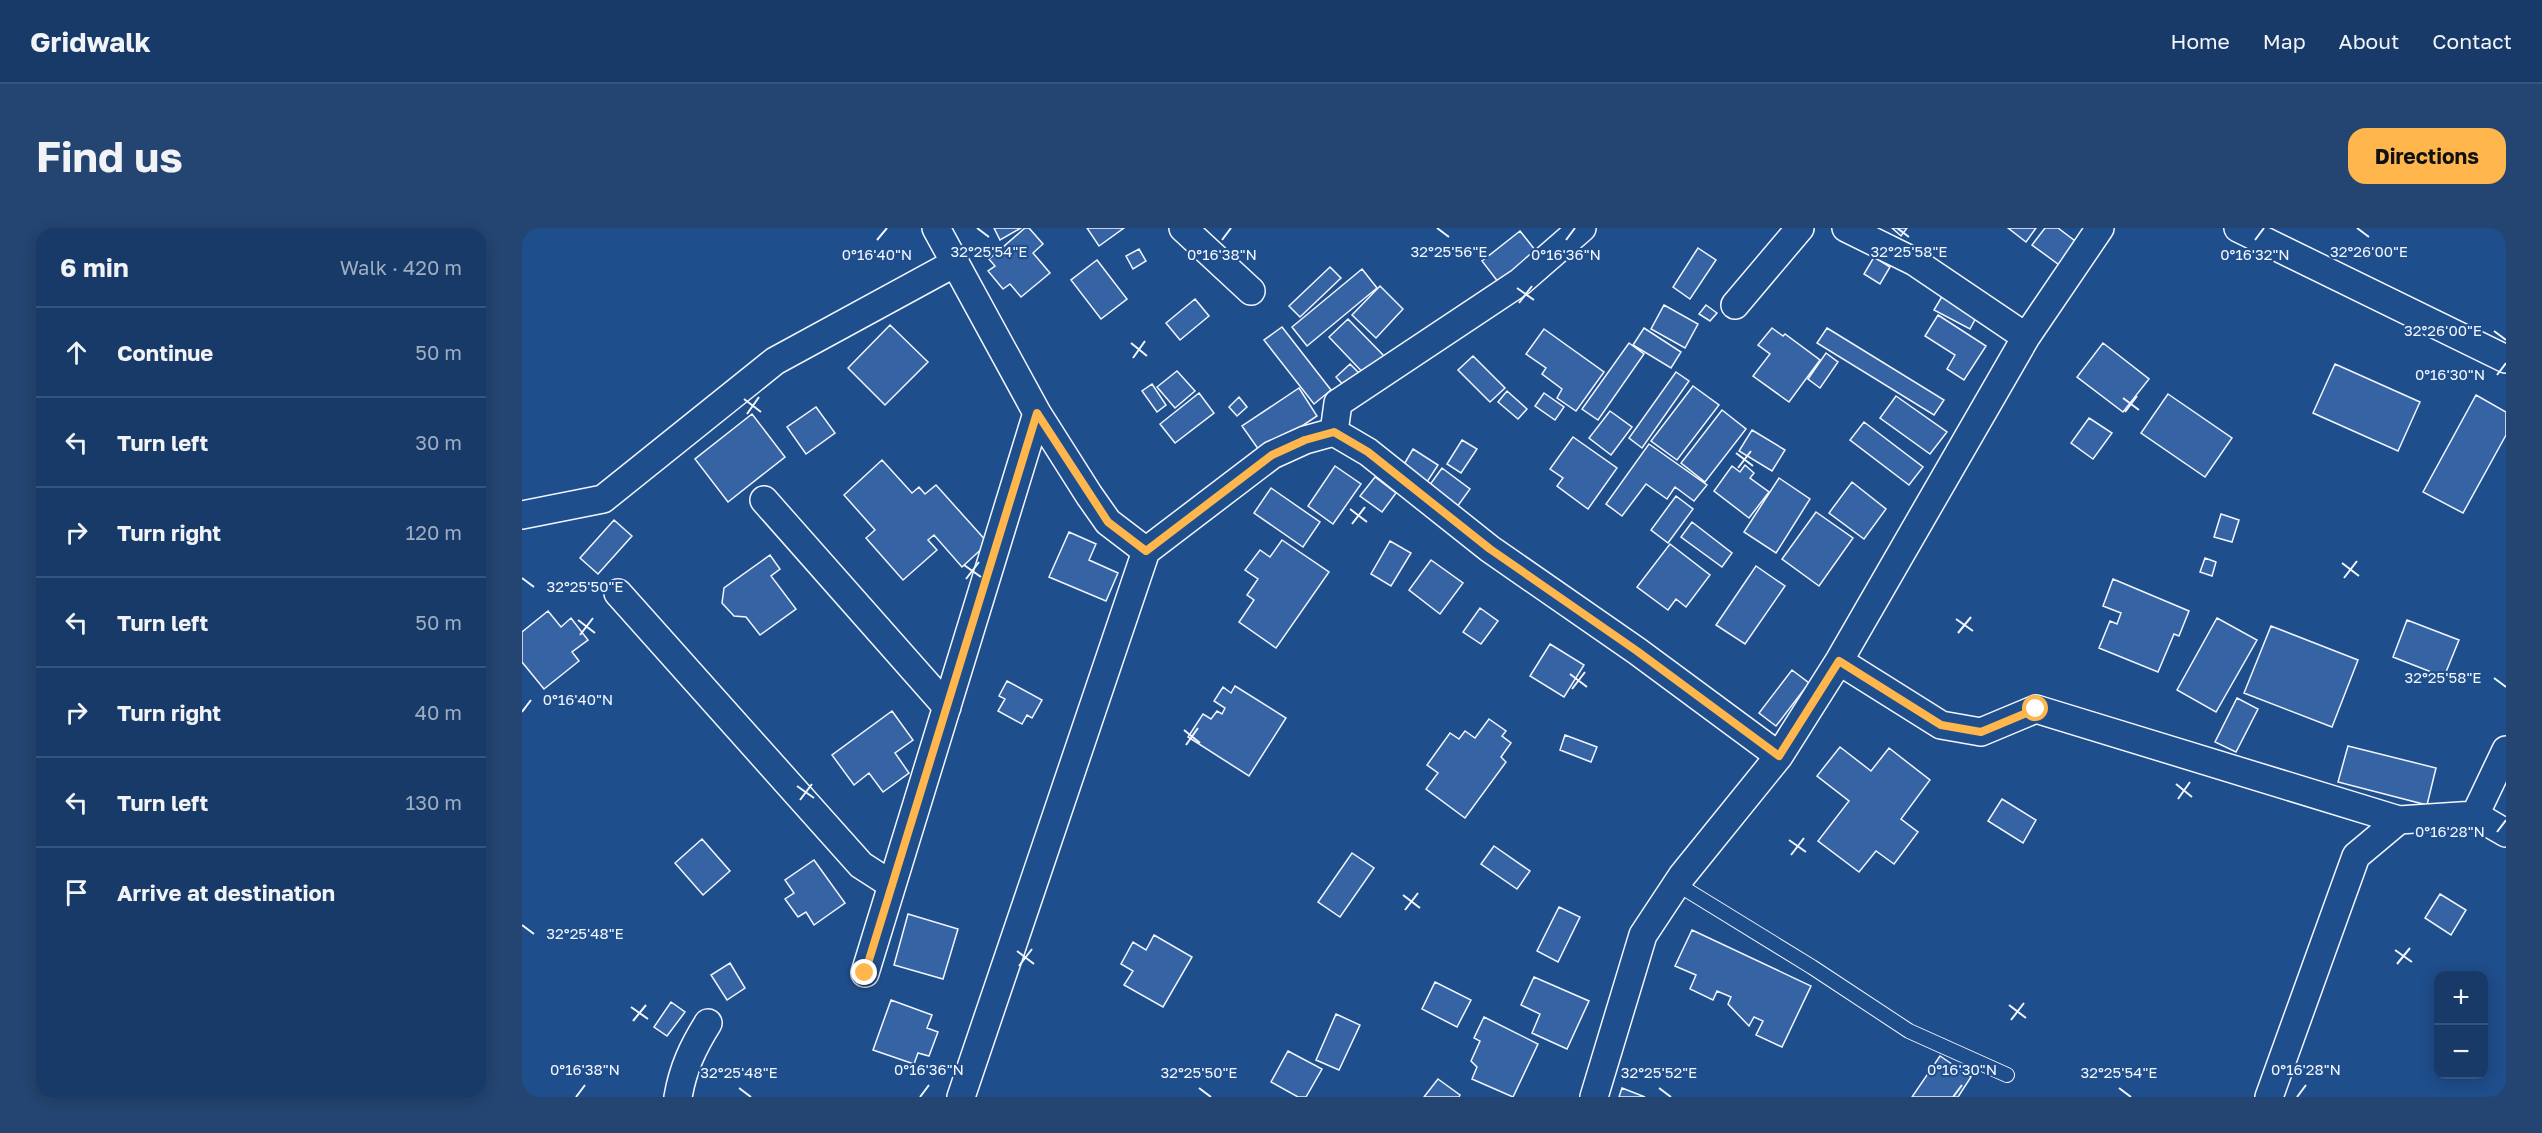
<!DOCTYPE html>
<html lang="en">
<head>
<meta charset="utf-8">
<style>
	body { margin:0; font-family:"Golos Text",sans-serif; background:#244571; color:#f1f3f6 }
	.controls { position:absolute; right:18px; bottom:18px; display:grid; overflow:hidden; border-radius:12px; box-shadow:0 3px 15px #0003 }
	.controls button { width:54px; height:54px; display:grid; place-items:center; padding:0; border:0; border-bottom:2px solid #36547d; background:#173a69; color:#f1f3f6; font:30px sans-serif }
	.stop { position:absolute; width:18px; height:18px; margin:-14px; border:4px solid #ffb74d; border-radius:50%; background:#fff }
	.stop.end { background:#ffb74d; border-color:#fff; box-shadow:0 2px 6px #0008 }
	.list { margin:0; padding:0; list-style:none }
	h2 { display:flex; justify-content:space-between; align-items:center; height:78px; margin:0; padding:0 24px; font-size:26px }
	h2 small { font-size:20px; font-weight:400; color:#9eadc0 }
	.list li { display:grid; grid-template-columns:39px 1fr auto; gap:18px; align-items:center; box-sizing:border-box; height:90px; padding:0 24px; border-top:2px solid #36547d }
	.list b { display:block; font-size:22px; white-space:nowrap }
	.list em { font-size:20px; font-style:normal; color:#9eadc0 }
	.icon { flex:none; width:33px; height:33px; fill:none; stroke:currentColor; stroke-width:2; stroke-linecap:round; stroke-linejoin:round }
	.map { position:relative; flex:none; width:1984px; height:869px; overflow:hidden; border-radius:18px }
	header { display:flex; align-items:center; gap:36px; box-sizing:border-box; height:84px; padding:0 30px; background:#173a69; border-bottom:2px solid #36547d }
	header strong { font-size:28px }
	nav { display:flex; gap:33px; margin-inline-start:auto; font-size:21px }
	.intro { display:flex; align-items:center; justify-content:space-between; box-sizing:border-box; height:144px; padding:0 36px }
	h1 { margin:0; font-size:42px }
	.button { padding:15px 27px; border-radius:18px; background:#ffb74d; color:#111; font-size:21px; font-weight:700 }
	main { display:flex; gap:36px; padding:0 36px }
	aside { flex:1; background:#173a69; border-radius:18px; box-shadow:0 3px 15px #0003 }
	.map>svg:first-child { display:block }
</style>
</head>
<body>
<header>
<strong>Gridwalk</strong>
<nav><a>Home</a><a>Map</a><a>About</a><a>Contact</a></nav>
</header>
<div class="intro"><h1>Find us</h1><a class="button">Directions</a></div>
<main>
<aside>
<h2>6 min<small>Walk · 420 m</small></h2>
<ul class="list">
<li><svg class="icon" aria-label="ahead" viewBox="0 0 24 24"><path d="M12 20V5M6 11l6-6 6 6"/></svg><div><b>Continue</b></div><em>50 m</em></li>
<li><svg class="icon" aria-label="left" viewBox="0 0 24 24"><path d="M17 20v-9H6M10 6l-5 5 5 5"/></svg><div><b>Turn left</b></div><em>30 m</em></li>
<li><svg class="icon" aria-label="right" viewBox="0 0 24 24"><path d="M7 20v-9h11M14 6l5 5-5 5"/></svg><div><b>Turn right</b></div><em>120 m</em></li>
<li><svg class="icon" aria-label="left" viewBox="0 0 24 24"><path d="M17 20v-9H6M10 6l-5 5 5 5"/></svg><div><b>Turn left</b></div><em>50 m</em></li>
<li><svg class="icon" aria-label="right" viewBox="0 0 24 24"><path d="M7 20v-9h11M14 6l5 5-5 5"/></svg><div><b>Turn right</b></div><em>40 m</em></li>
<li><svg class="icon" aria-label="left" viewBox="0 0 24 24"><path d="M17 20v-9H6M10 6l-5 5 5 5"/></svg><div><b>Turn left</b></div><em>130 m</em></li>
<li><svg class="icon" aria-label="arrive" viewBox="0 0 24 24"><path d="M6 21V4h12l-3 4 3 4H6"/></svg><div><b>Arrive at destination</b></div></li>
</ul>
</aside>
<div class="map">
<svg width="1984" height="869" viewBox="0 0 1984 869">
	<rect width="100%" height="100%" fill="#1f4e8c"/>
	<path fill="#3563a3" stroke="#f2f6ff" stroke-width="1.5" d="M 472,0 L 499,0 L 478,12 Z
		M 503,0 L 507,0 L 521,16 L 511,25 L 528,45 L 499,69 L 488,56 L 481,61 L 466,43 L 473,38 L 467,31 Z
		M 565,0 L 602,0 L 577,18 Z
		M 1370,0 L 1385,0 L 1379,8 Z
		M 1486,0 L 1514,0 L 1504,14 Z
		M 1523,0 L 1536,0 L 1557,16 L 1540,39 L 1510,17 Z
		M 998,3 L 1021,32 L 983,63 L 960,33 Z
		M 1176,20 L 1194,32 L 1168,71 L 1151,59 Z
		M 617,21 L 624,33 L 611,41 L 604,28 Z
		M 1352,29 L 1368,39 L 1358,56 L 1342,46 Z
		M 575,32 L 605,71 L 579,91 L 549,52 Z
		M 808,39 L 819,50 L 778,89 L 767,78 Z
		M 840,41 L 855,60 L 785,118 L 770,99 Z
		M 858,58 L 881,81 L 854,110 L 830,87 Z
		M 1422,65 L 1457,84 L 1448,101 L 1412,82 Z
		M 673,71 L 687,88 L 658,112 L 644,95 Z
		M 1142,77 L 1176,96 L 1163,120 L 1129,101 Z
		M 1184,77 L 1195,85 L 1188,93 L 1177,86 Z
		M 1416,87 L 1464,118 L 1442,152 L 1425,141 L 1433,127 L 1403,108 Z
		M 826,91 L 866,132 L 847,151 L 807,109 Z
		M 368,97 L 406,134 L 363,177 L 326,140 Z
		M 760,99 L 809,162 L 792,176 L 742,112 Z
		M 1122,100 L 1159,124 L 1149,140 L 1111,117 Z
		M 1250,100 L 1261,108 L 1263,106 L 1298,132 L 1267,174 L 1231,148 L 1248,126 L 1236,117 Z
		M 1305,100 L 1422,172 L 1412,187 L 1295,115 Z
		M 1022,101 L 1082,144 L 1054,183 L 1035,170 L 1040,161 L 1020,146 L 1024,140 L 1004,126 Z
		M 1107,115 L 1122,126 L 1076,192 L 1060,181 Z
		M 1581,115 L 1627,151 L 1601,184 L 1555,149 Z
		M 1304,125 L 1316,134 L 1298,160 L 1286,151 Z
		M 951,128 L 983,160 L 968,174 L 936,142 Z
		M 828,136 L 838,146 L 824,160 L 814,149 Z
		M 1813,136 L 1898,174 L 1876,223 L 1791,185 Z
		M 655,143 L 673,163 L 653,180 L 635,159 Z
		M 1154,144 L 1167,153 L 1120,220 L 1107,210 Z
		M 630,156 L 644,177 L 635,184 L 620,163 Z
		M 1171,158 L 1197,177 L 1155,232 L 1129,213 Z
		M 777,160 L 795,188 L 739,225 L 720,198 Z
		M 985,163 L 1005,181 L 996,191 L 976,174 Z
		M 677,165 L 692,185 L 653,215 L 638,196 Z
		M 1022,165 L 1042,179 L 1033,192 L 1013,178 Z
		M 1646,166 L 1710,210 L 1683,249 L 1619,205 Z
		M 1954,167 L 1984,184 L 1984,207 L 1941,285 L 1901,264 Z
		M 1374,168 L 1425,204 L 1408,226 L 1358,190 Z
		M 717,169 L 725,179 L 715,188 L 707,179 Z
		M 294,179 L 313,205 L 284,226 L 265,199 Z
		M 1200,182 L 1224,201 L 1183,254 L 1159,235 Z
		M 1088,183 L 1110,199 L 1089,227 L 1067,210 Z
		M 230,186 L 263,229 L 206,274 L 173,231 Z
		M 1567,190 L 1590,205 L 1571,231 L 1549,215 Z
		M 1342,194 L 1401,239 L 1387,257 L 1328,212 Z
		M 1230,202 L 1263,222 L 1250,243 L 1217,223 Z
		M 1051,209 L 1095,240 L 1066,281 L 1035,258 L 1041,250 L 1028,241 Z
		M 940,212 L 955,221 L 939,245 L 925,236 Z
		M 1127,216 L 1185,257 L 1172,273 L 1153,259 L 1145,271 L 1124,256 L 1100,288 L 1084,276 Z
		M 891,221 L 916,237 L 905,254 L 881,238 Z
		M 360,232 L 390,265 L 397,259 L 403,266 L 414,257 L 466,315 L 440,339 L 412,307 L 406,312 L 415,322 L 381,352 L 344,310 L 353,302 L 322,267 Z
		M 1223,237 L 1232,245 L 1228,250 L 1247,264 L 1227,290 L 1192,263 L 1210,238 L 1218,244 Z
		M 813,238 L 839,256 L 811,296 L 786,278 Z
		M 920,240 L 948,261 L 935,279 L 907,258 Z
		M 853,249 L 874,265 L 860,284 L 838,268 Z
		M 1257,250 L 1288,271 L 1254,325 L 1222,304 Z
		M 1330,254 L 1364,281 L 1342,311 L 1307,285 Z
		M 749,260 L 798,294 L 781,319 L 732,285 Z
		M 1154,268 L 1171,281 L 1146,315 L 1129,302 Z
		M 1294,284 L 1331,310 L 1297,358 L 1260,331 Z
		M 1699,286 L 1717,292 L 1710,314 L 1692,309 Z
		M 92,292 L 110,308 L 76,346 L 58,330 Z
		M 1170,294 L 1210,325 L 1200,339 L 1159,309 Z
		M 547,304 L 574,316 L 567,332 L 596,345 L 584,373 L 527,349 Z
		M 760,312 L 807,344 L 754,420 L 717,394 L 732,372 L 725,367 L 736,351 L 723,342 L 738,322 L 748,329 Z
		M 868,313 L 889,325 L 869,358 L 849,346 Z
		M 1148,316 L 1188,347 L 1164,379 L 1154,371 L 1146,382 L 1115,359 Z
		M 248,327 L 258,341 L 249,348 L 274,381 L 238,407 L 224,389 L 212,388 L 200,375 L 202,360 Z
		M 1683,330 L 1694,334 L 1690,348 L 1678,344 Z
		M 909,332 L 941,355 L 918,386 L 887,362 Z
		M 1234,338 L 1263,358 L 1223,416 L 1194,397 Z
		M 1591,351 L 1667,383 L 1657,408 L 1652,406 L 1636,444 L 1577,420 L 1588,393 L 1595,396 L 1599,385 L 1581,378 Z
		M 958,380 L 976,393 L 959,416 L 941,404 Z
		M 26,383 L 39,399 L 49,390 L 66,412 L 50,424 L 57,433 L 22,461 L 0,434 L 0,404 Z
		M 1695,390 L 1735,412 L 1694,484 L 1655,462 Z
		M 1885,392 L 1937,412 L 1922,449 L 1871,429 Z
		M 1749,398 L 1836,432 L 1810,499 L 1722,465 Z
		M 1028,416 L 1062,437 L 1042,469 L 1008,448 Z
		M 1270,442 L 1287,455 L 1254,498 L 1237,485 Z
		M 485,453 L 520,472 L 510,490 L 505,487 L 500,496 L 476,483 L 483,471 L 477,468 Z
		M 713,458 L 764,490 L 727,548 L 666,509 L 681,486 L 689,491 L 695,483 L 700,486 L 703,480 L 692,473 L 701,459 L 709,465 Z
		M 1715,470 L 1736,481 L 1714,524 L 1693,514 Z
		M 370,483 L 391,512 L 373,525 L 387,545 L 361,564 L 347,545 L 332,557 L 310,527 Z
		M 967,491 L 984,503 L 980,508 L 989,515 L 979,529 L 984,534 L 943,590 L 904,561 L 916,545 L 905,537 L 928,505 L 937,511 L 943,503 L 953,510 Z
		M 1043,507 L 1075,519 L 1069,534 L 1038,522 Z
		M 1826,518 L 1914,540 L 1905,577 L 1816,554 Z
		M 1318,519 L 1349,543 L 1367,520 L 1408,552 L 1379,591 L 1396,604 L 1372,636 L 1354,623 L 1337,644 L 1296,613 L 1327,573 L 1295,548 Z
		M 1480,571 L 1514,592 L 1501,615 L 1466,593 Z
		M 180,611 L 208,643 L 181,667 L 153,635 Z
		M 972,618 L 1008,643 L 995,661 L 959,636 Z
		M 830,625 L 852,640 L 818,689 L 796,674 Z
		M 292,632 L 323,675 L 292,697 L 284,684 L 276,689 L 263,671 L 272,665 L 263,652 Z
		M 1918,666 L 1944,682 L 1929,707 L 1903,690 Z
		M 1037,679 L 1058,689 L 1036,734 L 1015,723 Z
		M 386,686 L 436,701 L 421,751 L 372,737 Z
		M 1170,702 L 1289,758 L 1260,819 L 1234,807 L 1241,793 L 1232,789 L 1227,798 L 1206,776 L 1209,769 L 1195,763 L 1191,772 L 1168,761 L 1174,747 L 1153,738 Z
		M 632,707 L 670,729 L 641,779 L 602,757 L 611,743 L 599,736 L 611,714 L 624,722 Z
		M 208,735 L 223,760 L 205,772 L 189,747 Z
		M 1012,749 L 1067,773 L 1045,821 L 1010,805 L 1018,786 L 999,777 Z
		M 913,754 L 949,772 L 935,799 L 900,781 Z
		M 369,772 L 410,787 L 405,800 L 416,804 L 407,828 L 396,825 L 392,836 L 351,822 Z
		M 149,774 L 163,784 L 145,808 L 132,799 Z
		M 814,786 L 838,797 L 817,842 L 794,832 Z
		M 962,789 L 1016,816 L 991,869 L 950,851 L 955,839 L 949,833 L 958,813 L 952,810 Z
		M 766,823 L 800,841 L 784,869 L 776,869 L 749,854 Z
		M 1418,828 L 1449,849 L 1436,869 L 1390,869 Z
		M 916,851 L 938,867 L 937,869 L 902,869 Z
		M 1100,860 L 1123,869 L 1097,869 Z"/>
	<g fill="none" stroke-linecap="round" stroke-linejoin="round">
		<g stroke="#f2f6ff" stroke-width="16">
			<path id="service" d="M 1155,656 L 1290,739 L 1387,803 L 1485,847"/>
		</g>
		<g stroke="#f2f6ff" stroke-width="30">
			<path id="minor" d="M 414,0 L 515,185 L 567,267 L 586,294 L 624,323
				M 661,0 L 729,63
				M 1324,0 L 1393,34 L 1504,109
				M 1716,0 L 1984,131
				M 1213,77 L 1278,0
				M 812,204 L 816,175 L 998,54 L 1060,0
				M 242,272 L 425,479
				M 0,287 L 81,271 L 253,133 L 433,35
				M 96,365 L 339,637 L 370,657
				M 1317,433 L 1419,497 L 1459,504 L 1514,481 L 1877,592 L 1953,587 L 1984,605
				M 1953,587 L 1984,522
				M 343,745 L 515,185
				M 156,869 C 161,840 171,819 186,795
				M 439,869 L 624,323 L 750,227 L 783,212 L 812,204 L 846,224 L 968,321 L 1115,423 L 1257,528
				M 1072,869 L 1121,707 L 1160,648 L 1257,528 L 1317,433 L 1504,109 L 1578,0
				M 1747,869 L 1834,628 L 1877,592"/>
		</g>
		<use href="#service" stroke="#1f4e8c" stroke-width="14"/>
		<use href="#minor" stroke="#1f4e8c" stroke-width="27"/>
	</g>
	<g fill="none" stroke-linecap="round" stroke-linejoin="round">
		<path stroke="#ffb74d" stroke-width="8" d="M 343,745 L 515,185 L 586,294 L 624,323 L 750,227 L 783,212 L 812,204 L 846,224 L 968,321 L 1115,423 L 1257,528 L 1317,433 L 1419,497 L 1459,504 L 1514,481"/>
	</g>
	<path fill="none" stroke="#f2f6ff" stroke-width="2" d="M 455,0 L 467,9M 915,0 L 927,9M 1375,0 L 1387,9M 1835,0 L 1847,9M 355,12 L 365,0M 700,12 L 709,0M 1044,12 L 1053,0M 1733,12 L 1742,0M 995,60 L 1012,72M 997,75 L 1010,58M 1972,103 L 1984,112M 609,115 L 625,128M 611,130 L 623,113M 1975,147 L 1984,135M 1601,170 L 1617,182M 222,171 L 239,184M 1603,184 L 1615,168M 225,186 L 237,169M 1214,225 L 1231,238M 1216,240 L 1229,223M 828,281 L 845,294M 830,296 L 843,279M 1820,335 L 1837,348M 442,337 L 459,349M 0,350 L 12,359M 1822,350 L 1835,333M 444,351 L 457,334M 1434,391 L 1451,403M 56,392 L 73,405M 1436,405 L 1449,389M 58,407 L 71,390M 1048,446 L 1065,459M 1972,450 L 1984,459M 1050,461 L 1063,444M 0,484 L 9,472M 662,502 L 678,515M 664,517 L 676,500M 1654,556 L 1670,569M 275,558 L 292,570M 1656,571 L 1668,554M 278,572 L 290,556M 1975,604 L 1984,592M 1267,612 L 1284,624M 1269,627 L 1282,610M 881,667 L 898,680M 883,682 L 896,665M 0,697 L 12,706M 1873,722 L 1890,734M 495,723 L 512,736M 1875,736 L 1888,720M 497,738 L 510,721M 1487,777 L 1504,790M 109,779 L 126,791M 1489,792 L 1502,775M 111,793 L 124,777M 217,860 L 229,869M 677,860 L 689,869M 1137,860 L 1149,869M 1597,860 L 1609,869M 54,869 L 63,857M 398,869 L 407,857M 1431,869 L 1440,857M 1775,869 L 1784,857"/>
	<g font-size="15" text-anchor="middle" fill="#f2f6ff" stroke="#1f4e8c" stroke-width="4.5" stroke-linejoin="round" paint-order="stroke">
		<text x="1847" y="29">32°26'00"E</text>
		<text x="467" y="29">32°25'54"E</text>
		<text x="927" y="29">32°25'56"E</text>
		<text x="1387" y="29">32°25'58"E</text>
		<text x="355" y="32">0°16'40"N</text>
		<text x="700" y="32">0°16'38"N</text>
		<text x="1044" y="32">0°16'36"N</text>
		<text x="1733" y="32">0°16'32"N</text>
		<text x="1921" y="108">32°26'00"E</text>
		<text x="1928" y="152">0°16'30"N</text>
		<text x="63" y="364">32°25'50"E</text>
		<text x="1921" y="455">32°25'58"E</text>
		<text x="56" y="477">0°16'40"N</text>
		<text x="1928" y="609">0°16'28"N</text>
		<text x="63" y="711">32°25'48"E</text>
		<text x="63" y="847">0°16'38"N</text>
		<text x="407" y="847">0°16'36"N</text>
		<text x="1440" y="847">0°16'30"N</text>
		<text x="1784" y="847">0°16'28"N</text>
		<text x="217" y="850">32°25'48"E</text>
		<text x="677" y="850">32°25'50"E</text>
		<text x="1137" y="850">32°25'52"E</text>
		<text x="1597" y="850">32°25'54"E</text>
	</g>
</svg>
<div class="controls">
<button>+</button>
<button>−</button>
</div>
<div class="stop" style="left:1514px;top:481px"></div>
<div class="stop end" style="left:343px;top:745px"></div>
</div>
</main>
</body>
</html>
